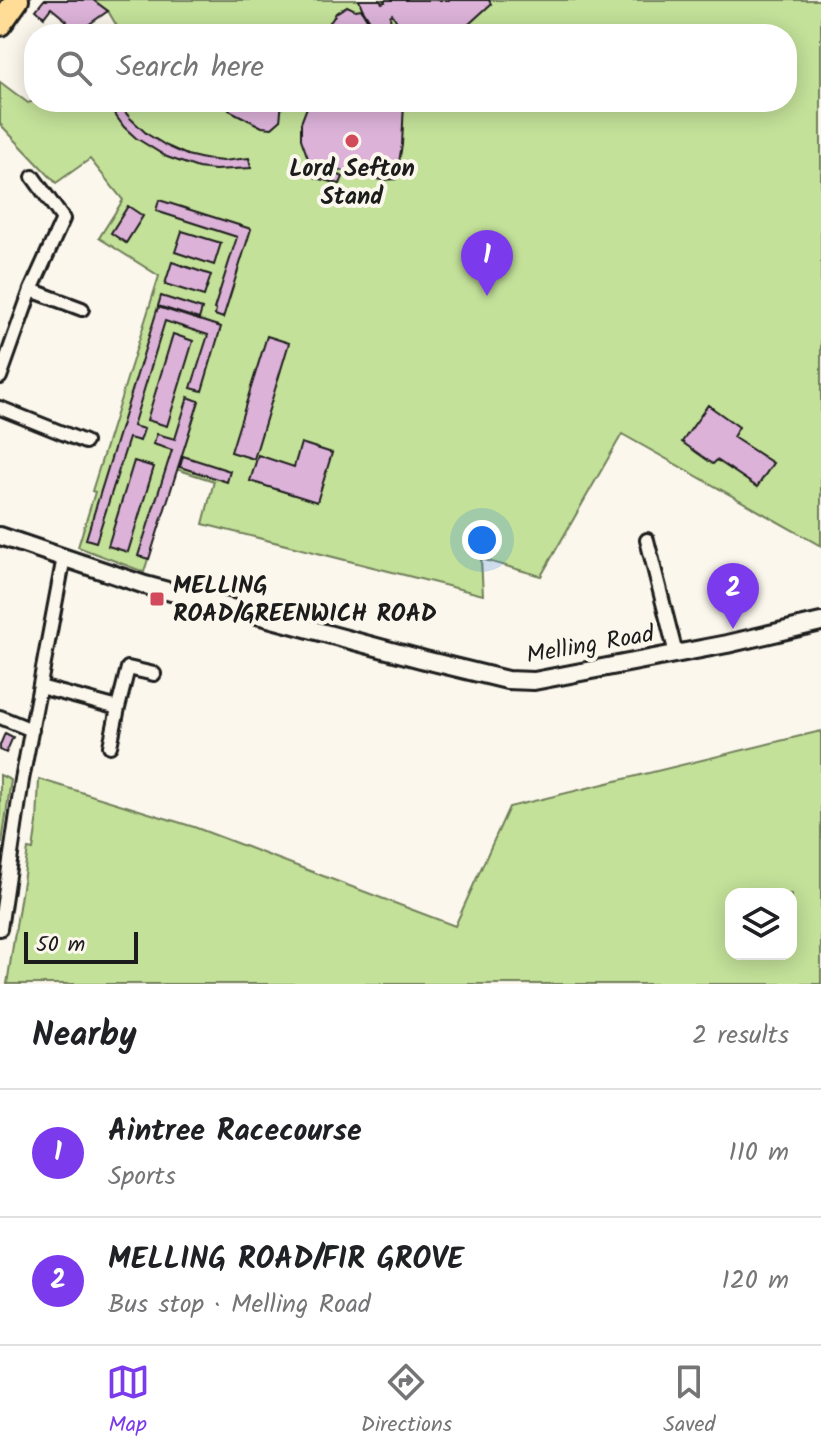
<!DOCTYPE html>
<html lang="en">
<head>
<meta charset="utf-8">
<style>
	body { margin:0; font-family:Kalam,sans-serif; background:#f2f2f2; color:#202124 }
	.controls { position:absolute; right:24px; bottom:24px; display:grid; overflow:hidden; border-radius:16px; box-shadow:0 4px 20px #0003 }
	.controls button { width:72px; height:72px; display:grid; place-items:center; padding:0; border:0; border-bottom:2px solid #e0e0e0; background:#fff; color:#202124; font:40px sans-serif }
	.scale { position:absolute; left:24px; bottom:20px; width:114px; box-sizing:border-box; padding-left:8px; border:4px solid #1c1c1c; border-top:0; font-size:22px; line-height:28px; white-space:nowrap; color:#1c1c1c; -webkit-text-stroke:6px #fbf7ec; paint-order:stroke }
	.you { position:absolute; left:482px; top:540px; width:28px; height:28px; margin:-20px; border:6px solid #fff; border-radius:50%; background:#1a73e8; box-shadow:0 0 0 12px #1a73e833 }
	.badge { display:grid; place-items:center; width:52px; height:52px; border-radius:50%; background:#7c3aed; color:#fff; font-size:26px; font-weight:700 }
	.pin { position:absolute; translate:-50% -66px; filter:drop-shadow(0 2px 4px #0008) }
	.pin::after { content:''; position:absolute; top:42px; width:28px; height:24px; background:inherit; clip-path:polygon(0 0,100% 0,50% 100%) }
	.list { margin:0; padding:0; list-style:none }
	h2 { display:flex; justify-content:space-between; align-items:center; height:104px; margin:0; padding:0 32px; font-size:34px }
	h2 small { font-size:26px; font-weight:400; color:#757577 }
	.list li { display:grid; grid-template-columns:52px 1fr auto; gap:24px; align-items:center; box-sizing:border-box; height:128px; padding:0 32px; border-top:2px solid #e0e0e0 }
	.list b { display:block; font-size:30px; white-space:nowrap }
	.list p { margin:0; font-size:26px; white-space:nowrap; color:#757577 }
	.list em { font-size:26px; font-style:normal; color:#757577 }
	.icon { flex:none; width:44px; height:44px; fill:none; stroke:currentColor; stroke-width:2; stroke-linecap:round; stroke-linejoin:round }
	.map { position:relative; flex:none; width:821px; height:984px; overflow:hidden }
	.search { position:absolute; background:#fff; box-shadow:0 4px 20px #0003; left:24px; right:24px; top:24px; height:88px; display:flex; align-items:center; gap:20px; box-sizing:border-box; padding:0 28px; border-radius:32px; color:#757577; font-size:30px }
	.sheet { height:360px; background:#fff }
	nav { display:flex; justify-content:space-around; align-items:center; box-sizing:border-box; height:112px; border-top:2px solid #e0e0e0; background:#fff; font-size:22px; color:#757577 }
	nav a { display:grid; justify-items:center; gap:4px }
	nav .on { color:#7c3aed }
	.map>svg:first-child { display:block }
</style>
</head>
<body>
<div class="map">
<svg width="821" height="984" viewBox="0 0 821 984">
	<rect width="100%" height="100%" fill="#fbf7ec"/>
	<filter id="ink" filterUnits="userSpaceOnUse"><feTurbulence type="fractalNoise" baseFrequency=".0125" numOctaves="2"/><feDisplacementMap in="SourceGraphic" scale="16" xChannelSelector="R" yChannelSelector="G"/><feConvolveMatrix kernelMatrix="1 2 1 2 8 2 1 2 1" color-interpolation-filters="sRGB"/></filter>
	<g filter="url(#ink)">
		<path fill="#c3e199" stroke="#707e5a" stroke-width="2" fill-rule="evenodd" d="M 93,0 L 821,0 L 821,546 L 622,434 L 541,576 L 481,559 L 483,595 L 203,524 L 214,481 L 176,469 L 144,572 L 78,547 L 95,492 L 92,491 L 159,276 L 99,238 L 123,200 L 90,159 L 56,183 L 0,124 L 0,82 L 28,103 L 34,101 L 787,102 L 787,34 L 119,34 L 121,33 L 108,11 Z
			M 821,731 L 821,984 L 7,984 L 28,849 L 33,850 L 37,823 L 39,779 L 194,827 L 455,926 L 509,807 ZM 731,894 L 791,894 L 791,954 L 731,954 Z
			M 0,775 L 11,780 L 2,843 L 0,842 Z"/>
		<path fill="#dcb2d9" stroke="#1c1c1c" stroke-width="2" d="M 44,0 L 93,0 L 108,11 L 75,34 L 64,34 L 59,28 L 67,21 L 51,8 L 44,17 L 36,10 Z
			M 359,0 L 380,0 L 382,3 L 385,2 L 384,0 L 489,0 L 491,4 L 458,34 L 405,34 L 392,14 L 390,16 L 391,24 L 388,29 L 381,32 L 375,29 L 362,8 Z
			M 347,6 L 355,10 L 361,9 L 372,28 L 373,34 L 324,34 L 325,27 L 332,20 L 336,13 Z
			M 106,102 L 117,102 L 130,118 L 147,134 L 167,146 L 187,155 L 204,159 L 223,161 L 249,158 L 251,168 L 215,170 L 198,168 L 167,157 L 136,138 L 124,127 Z
			M 224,102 L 282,102 L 280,121 L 272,128 L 262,127 L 229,110 L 231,106 Z
			M 309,102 L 404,102 L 402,145 L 396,179 L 382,180 L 336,169 L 335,173 L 343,177 L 340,184 L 316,178 L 315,175 L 317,171 L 323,170 L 324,167 L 309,161 L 301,139 L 301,123 Z
			M 159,200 L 251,229 L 223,318 L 215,315 L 216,310 L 214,309 L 237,237 L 156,211 Z
			M 128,206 L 143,216 L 126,243 L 111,233 Z
			M 182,231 L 221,243 L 214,265 L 175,252 Z
			M 172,262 L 211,275 L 204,296 L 165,284 Z
			M 161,296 L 202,309 L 199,319 L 158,306 Z
			M 158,307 L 221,327 L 202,391 L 191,388 L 208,335 L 165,321 L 133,426 L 144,429 L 140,441 L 129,438 L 96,542 L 86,539 Z
			M 173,334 L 193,341 L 167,426 L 147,420 Z
			M 267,336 L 289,343 L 254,459 L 231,452 Z
			M 188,397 L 199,401 L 149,559 L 138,556 L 172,450 L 153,444 L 157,434 L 175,439 Z
			M 708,405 L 739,427 L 733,437 L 773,463 L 757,487 L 717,460 L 713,464 L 682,442 Z
			M 301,443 L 332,453 L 317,502 L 250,481 L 258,455 L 294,467 Z
			M 183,456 L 230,471 L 227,482 L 180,467 Z
			M 134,461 L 154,467 L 128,552 L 108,546 Z
			M 5,733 L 13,737 L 6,753 L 0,750 L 0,745 Z"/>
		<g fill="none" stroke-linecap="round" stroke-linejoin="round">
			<g stroke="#1c1c1c" stroke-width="18">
				<path id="minor" d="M 31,290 L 82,309
					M 0,377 L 31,290 L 63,219 L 33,177
					M 0,408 L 85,442
					M 647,540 L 676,654
					M 40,687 L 118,708 L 128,668 L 154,674
					M 0,717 L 32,730
					M 110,746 L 118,708
					M 0,929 L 22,780 L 64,557"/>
			</g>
			<g stroke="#1c1c1c" stroke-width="22">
				<path id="tertiary" d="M 0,536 L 145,585 L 425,660 L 507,680 L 534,681 L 727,644 L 821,622"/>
			</g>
			<g stroke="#1c1c1c" stroke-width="28">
				<path id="trunk" d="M 0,24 L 17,0"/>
			</g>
			<use href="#minor" stroke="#fbf7ec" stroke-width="12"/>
			<use href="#tertiary" stroke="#fbf7ec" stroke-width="16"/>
			<use href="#trunk" stroke="#ffdd96" stroke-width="22"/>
		</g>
	</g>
	<g fill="#d1495b" stroke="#fbf7ec" stroke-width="3">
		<circle cx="352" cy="141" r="8"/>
		<rect x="149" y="591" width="16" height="16" rx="4"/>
	</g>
	<g text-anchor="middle" stroke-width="8" stroke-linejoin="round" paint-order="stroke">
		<g font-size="24" font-weight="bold" fill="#1c1c1c" stroke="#fbf7ec">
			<text x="352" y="176">Lord Sefton<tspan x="352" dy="28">Stand</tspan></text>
			<text x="173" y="593" text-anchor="start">MELLING<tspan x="173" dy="28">ROAD/GREENWICH ROAD</tspan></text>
		</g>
		<g font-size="24" fill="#1c1c1c" stroke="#fbf7ec">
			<text transform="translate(590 644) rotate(-10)" y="8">Melling Road</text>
		</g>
	</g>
</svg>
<div class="controls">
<button><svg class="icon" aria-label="layers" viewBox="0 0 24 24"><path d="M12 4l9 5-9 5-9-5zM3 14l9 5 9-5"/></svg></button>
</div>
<div class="scale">50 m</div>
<div class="you"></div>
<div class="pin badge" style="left:487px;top:296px">1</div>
<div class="pin badge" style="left:733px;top:629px">2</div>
<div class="search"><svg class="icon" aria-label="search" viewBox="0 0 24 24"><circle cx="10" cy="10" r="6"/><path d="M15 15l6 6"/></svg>Search here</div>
</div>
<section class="sheet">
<h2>Nearby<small>2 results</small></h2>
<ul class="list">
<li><span class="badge">1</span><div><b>Aintree Racecourse</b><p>Sports</p></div><em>110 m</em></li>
<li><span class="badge">2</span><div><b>MELLING ROAD/FIR GROVE</b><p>Bus stop · Melling Road</p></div><em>120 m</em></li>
</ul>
</section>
<nav>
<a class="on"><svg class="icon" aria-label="map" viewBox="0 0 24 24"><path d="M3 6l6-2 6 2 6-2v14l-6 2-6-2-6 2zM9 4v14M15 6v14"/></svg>Map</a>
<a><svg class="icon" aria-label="directions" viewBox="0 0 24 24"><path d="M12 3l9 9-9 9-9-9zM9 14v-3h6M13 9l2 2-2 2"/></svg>Directions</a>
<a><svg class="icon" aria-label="saved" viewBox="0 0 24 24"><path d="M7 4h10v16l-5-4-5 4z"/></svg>Saved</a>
</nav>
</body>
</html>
